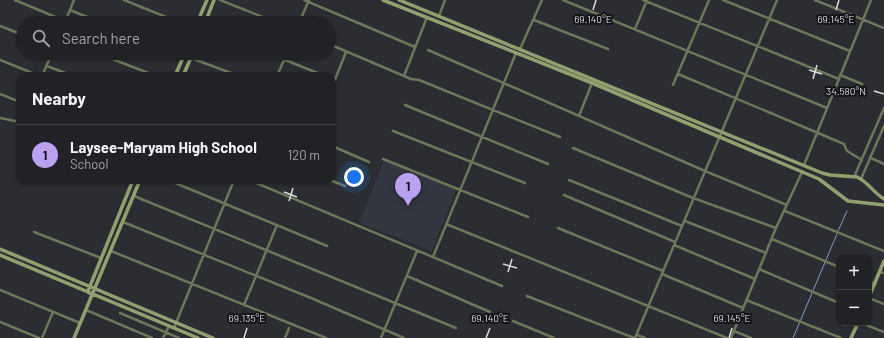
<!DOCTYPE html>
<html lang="en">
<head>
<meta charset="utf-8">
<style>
	body { margin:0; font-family:Barlow,sans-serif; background:#282a2e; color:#f1f3f6 }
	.controls { position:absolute; right:12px; bottom:12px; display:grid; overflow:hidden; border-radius:8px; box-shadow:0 1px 3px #0004 }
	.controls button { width:36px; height:36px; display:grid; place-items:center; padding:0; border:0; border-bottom:1px solid #3d3f43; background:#202226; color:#f1f3f6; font:20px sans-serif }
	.you { position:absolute; left:354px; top:177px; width:14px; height:14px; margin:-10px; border:3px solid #fff; border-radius:50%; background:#1a73e8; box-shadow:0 0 0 6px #1a73e833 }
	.badge { display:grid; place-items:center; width:26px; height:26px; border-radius:50%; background:#bca0f2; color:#111; font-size:13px; font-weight:700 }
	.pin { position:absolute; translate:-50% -33px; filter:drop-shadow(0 1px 2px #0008) }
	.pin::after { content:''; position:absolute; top:21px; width:14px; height:12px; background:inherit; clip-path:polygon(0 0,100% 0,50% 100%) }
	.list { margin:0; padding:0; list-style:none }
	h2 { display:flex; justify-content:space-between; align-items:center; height:52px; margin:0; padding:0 16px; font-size:17px }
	h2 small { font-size:13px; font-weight:400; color:#a2a4a7 }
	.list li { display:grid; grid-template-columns:26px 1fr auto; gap:12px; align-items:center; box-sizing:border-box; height:60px; padding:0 16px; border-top:1px solid #3d3f43 }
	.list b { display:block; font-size:15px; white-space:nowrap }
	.list p { margin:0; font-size:13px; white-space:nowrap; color:#a2a4a7 }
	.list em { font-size:13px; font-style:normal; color:#a2a4a7 }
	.icon { flex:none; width:22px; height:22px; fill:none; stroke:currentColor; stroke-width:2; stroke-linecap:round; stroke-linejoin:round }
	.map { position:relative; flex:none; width:884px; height:338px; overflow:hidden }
	.search { position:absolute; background:#202226; box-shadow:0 1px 3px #0004; left:16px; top:16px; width:320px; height:44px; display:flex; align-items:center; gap:10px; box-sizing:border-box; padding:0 14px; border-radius:22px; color:#a2a4a7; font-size:15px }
	.panel { position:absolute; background:#202226; box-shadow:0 1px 3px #0004; left:16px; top:72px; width:320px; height:112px; border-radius:12px }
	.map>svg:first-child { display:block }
</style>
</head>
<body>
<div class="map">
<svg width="884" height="338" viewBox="0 0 884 338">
	<rect width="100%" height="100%" fill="#2b2d32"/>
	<path fill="#333742" d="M 384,161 L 456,189 L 432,251 L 359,223 Z"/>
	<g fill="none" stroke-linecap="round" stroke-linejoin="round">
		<path stroke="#8798c7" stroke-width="1" d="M 838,231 L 847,211
			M 793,338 L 837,234"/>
		<path stroke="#6d7759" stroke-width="2.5" d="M 15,0 L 65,21
			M 124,0 L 181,23
			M 220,0 L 278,23
			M 304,0 L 415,47
			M 563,0 L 827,108
			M 643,0 L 839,79
			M 723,0 L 850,51
			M 815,0 L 884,28
			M 70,10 L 102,23
			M 439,16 L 445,0
			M 534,20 L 608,49
			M 65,22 L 74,0
			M 299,23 L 309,0
			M 0,26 L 23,35
			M 635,29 L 647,0
			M 329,44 L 411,79 L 419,80 L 560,137
			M 520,49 L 542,0
			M 428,50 L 705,171 L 787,205
			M 97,53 L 156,76
			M 174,53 L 183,57
			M 268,53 L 325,76
			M 191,58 L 239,76
			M 0,60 L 40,76
			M 47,66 L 73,76
			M 678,74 L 844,144 L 847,151 L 862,160
			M 840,75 L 862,84
			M 42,76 L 52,53
			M 277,76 L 287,53
			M 404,76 L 427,17
			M 673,85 L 709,0
			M 332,87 L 346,52
			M 0,94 L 20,102
			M 405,105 L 548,164
			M 579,116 L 592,83
			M 0,118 L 20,122
			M 393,131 L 525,183
			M 332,146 L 369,162
			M 573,148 L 693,198 L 776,228
			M 871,158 L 884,164
			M 383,159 L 528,217
			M 804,165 L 871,0
			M 854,177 L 884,108
			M 861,179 L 884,126
			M 168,180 L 327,246
			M 249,180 L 502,286
			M 330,180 L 345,186
			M 569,180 L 682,226
			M 564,195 L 675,242
			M 134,196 L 456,328
			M 785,211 L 884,251
			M 685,221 L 766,253
			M 123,222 L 311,298 L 404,338
			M 446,224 L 727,338
			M 558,228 L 663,271
			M 34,232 L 101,258
			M 772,239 L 839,267
			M 674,245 L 755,279
			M 111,251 L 326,338
			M 433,257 L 516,53
			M 759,269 L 839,303
			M 880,272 L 884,273
			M 662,274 L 743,308
			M 407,276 L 490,312
			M 869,281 L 875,284
			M 0,290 L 80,323
			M 527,296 L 634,338
			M 869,298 L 884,304
			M 746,300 L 841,338
			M 244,305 L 277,225
			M 86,310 L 152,338
			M 120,313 L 179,338
			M 513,321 L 554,338
			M 0,322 L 39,338
			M 861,323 L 884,332
			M 174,328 L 234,180
			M 734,331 L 751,338
			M 637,335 L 645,338
			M 42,338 L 53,312
			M 163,338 L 169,326
			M 285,338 L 289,328
			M 381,338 L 417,251
			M 635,338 L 777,0
			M 731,338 L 776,228 L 802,172"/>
		<path stroke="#90a16f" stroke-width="3.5" d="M 383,0 L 592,83 L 819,179 L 848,201 L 884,205
			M 399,0 L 822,173 L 830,175 L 857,177 C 868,182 874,193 884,199
			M 197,23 L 207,0
			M 205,23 L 214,0
			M 175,76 L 185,53
			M 183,76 L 193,53
			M 0,249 L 213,338
			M 0,255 L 198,338
			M 89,293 L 88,291 L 133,180
			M 869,297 L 884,261
			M 74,338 L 140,180
			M 851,338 L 858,323"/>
	</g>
	<path fill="none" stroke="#dcdde1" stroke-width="1.5" d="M 593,10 L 596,0M 836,10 L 839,0M 809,70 L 822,74M 813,79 L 817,65M 874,91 L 884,94M 284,192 L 297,197M 289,201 L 293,188M 503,264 L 517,268M 508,272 L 512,259M 244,338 L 247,328M 486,338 L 490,328M 729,338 L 732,328"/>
	<g font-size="10" text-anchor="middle" fill="#dcdde1" stroke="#151518" stroke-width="4" stroke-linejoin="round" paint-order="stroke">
		<text x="593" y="23">69.140°E</text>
		<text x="836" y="23">69.145°E</text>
		<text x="846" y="95">34.580°N</text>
		<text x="247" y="322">69.135°E</text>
		<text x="490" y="322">69.140°E</text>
		<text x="732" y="322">69.145°E</text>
	</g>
</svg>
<div class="controls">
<button>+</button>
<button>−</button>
</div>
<div class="you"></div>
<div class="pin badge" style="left:408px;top:206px">1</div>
<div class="search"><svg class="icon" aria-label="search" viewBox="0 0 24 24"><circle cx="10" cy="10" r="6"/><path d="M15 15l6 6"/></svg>Search here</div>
<section class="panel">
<h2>Nearby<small></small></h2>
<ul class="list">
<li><span class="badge">1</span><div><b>Laysee-Maryam High School</b><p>School</p></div><em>120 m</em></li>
</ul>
</section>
</div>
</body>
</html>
